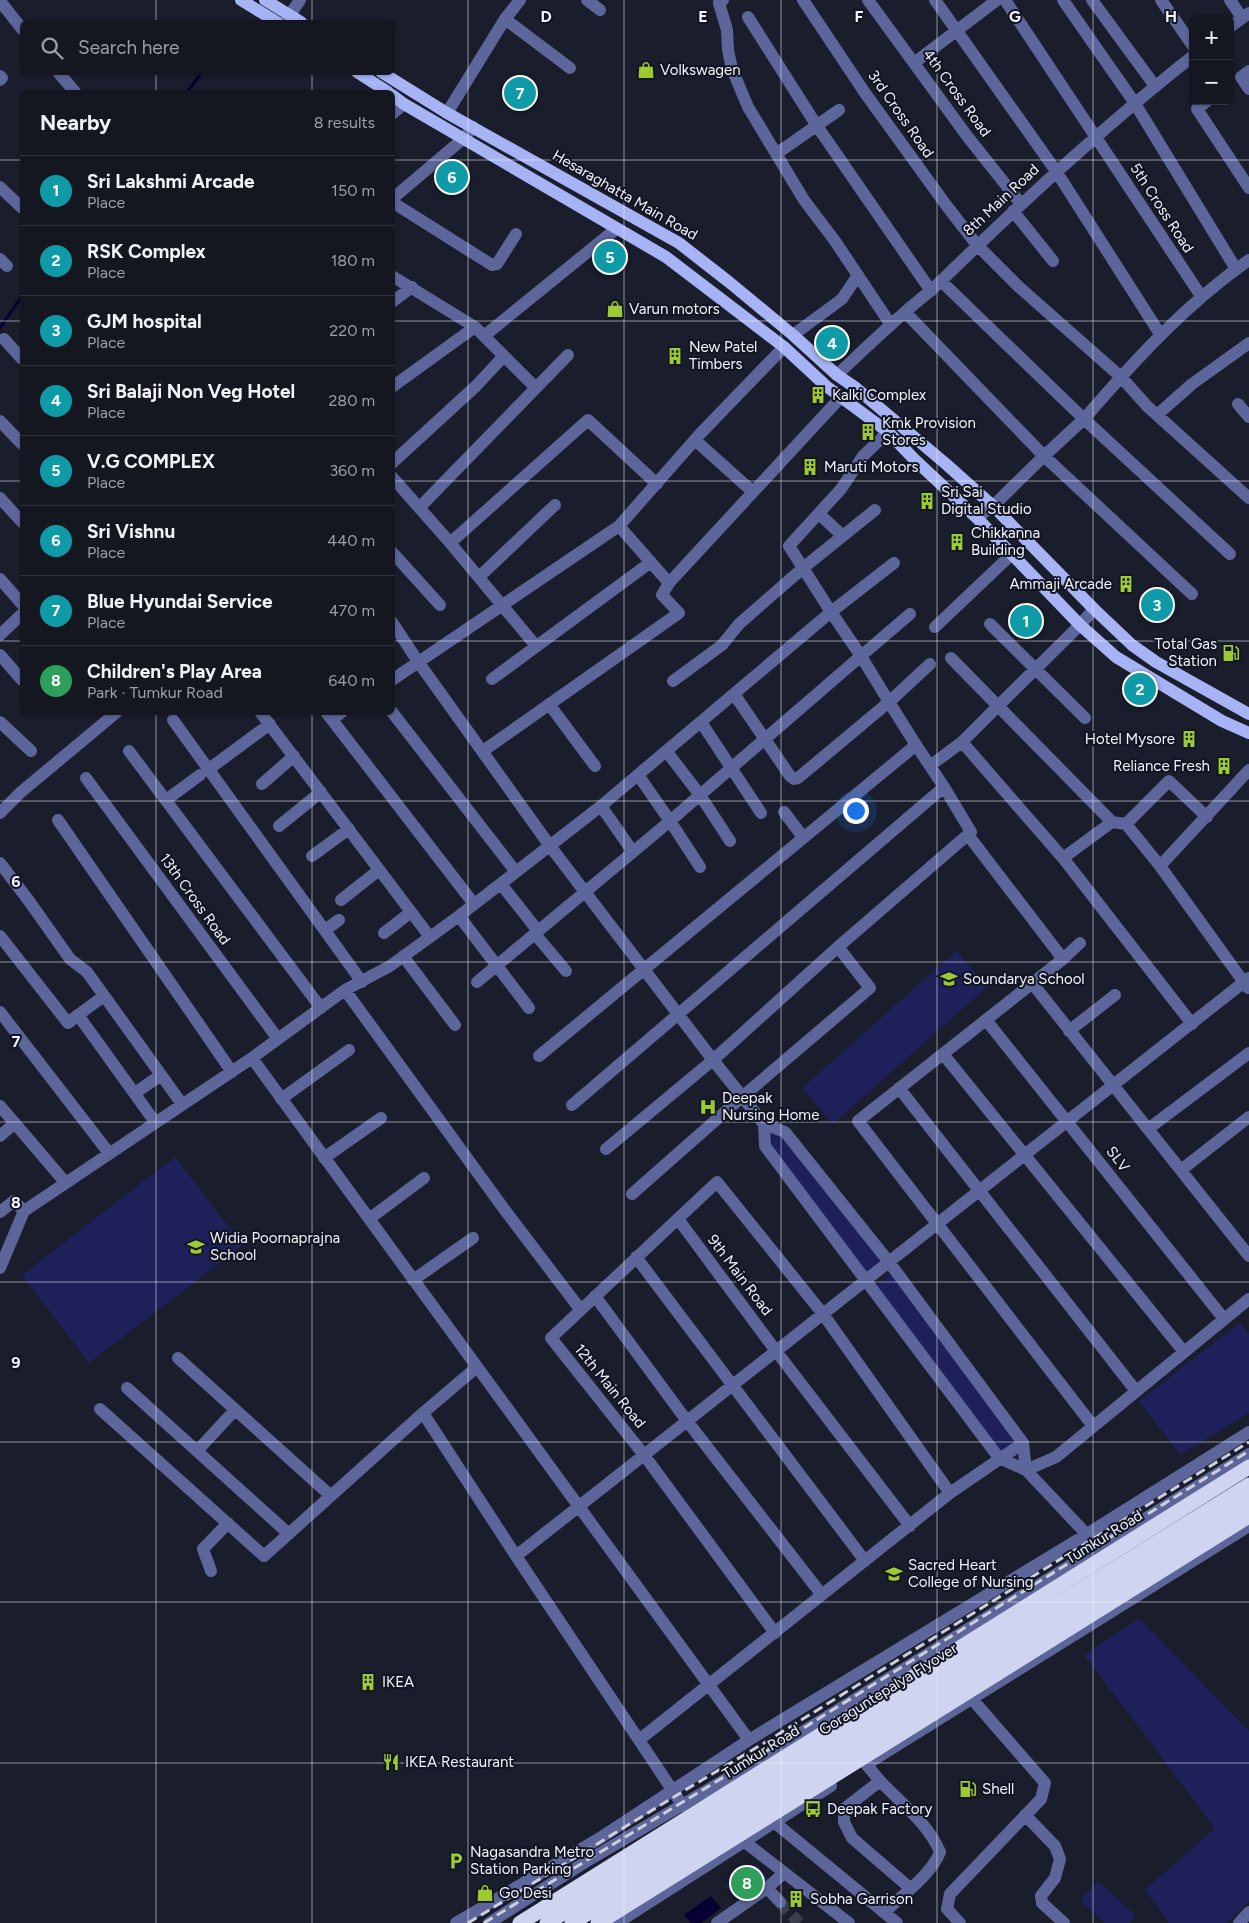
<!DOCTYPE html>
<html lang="en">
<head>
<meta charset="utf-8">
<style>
	body { margin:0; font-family:Figtree,sans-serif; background:#21232d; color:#f1f3f6 }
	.controls { position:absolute; right:15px; top:15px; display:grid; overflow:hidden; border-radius:8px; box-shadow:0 1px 4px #0004 }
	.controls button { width:45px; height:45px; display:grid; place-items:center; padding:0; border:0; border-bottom:1px solid #33353e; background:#141620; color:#f1f3f6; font:25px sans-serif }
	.you { position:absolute; left:855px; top:810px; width:18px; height:18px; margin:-12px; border:4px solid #fff; border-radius:50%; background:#1a73e8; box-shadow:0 0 0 8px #1a73e833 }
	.badge { display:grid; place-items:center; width:32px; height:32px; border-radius:50%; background:#d93025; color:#fff; font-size:16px; font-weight:700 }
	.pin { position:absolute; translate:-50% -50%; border:2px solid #fff; box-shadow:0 1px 5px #0006 }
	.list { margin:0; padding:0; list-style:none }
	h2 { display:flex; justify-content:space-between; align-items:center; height:65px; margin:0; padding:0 20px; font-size:21px }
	h2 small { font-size:16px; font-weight:400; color:#9d9fa5 }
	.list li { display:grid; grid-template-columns:32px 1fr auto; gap:15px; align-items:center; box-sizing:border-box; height:70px; padding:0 20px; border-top:1px solid #33353e }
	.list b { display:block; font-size:19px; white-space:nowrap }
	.list p { margin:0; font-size:16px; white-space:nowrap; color:#9d9fa5 }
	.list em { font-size:16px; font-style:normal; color:#9d9fa5 }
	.icon { flex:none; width:28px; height:28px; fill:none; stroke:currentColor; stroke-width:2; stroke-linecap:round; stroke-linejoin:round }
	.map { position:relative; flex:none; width:1249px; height:1923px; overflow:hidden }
	.search { position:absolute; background:#141620; box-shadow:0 1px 4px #0004; left:20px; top:20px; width:375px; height:55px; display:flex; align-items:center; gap:12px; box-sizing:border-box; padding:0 18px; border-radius:8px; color:#9d9fa5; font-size:19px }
	.panel { position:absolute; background:#141620; box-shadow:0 1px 4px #0004; left:20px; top:90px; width:375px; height:625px; border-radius:8px }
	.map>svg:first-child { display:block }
</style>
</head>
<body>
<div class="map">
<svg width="1249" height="1923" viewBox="0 0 1249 1923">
	<rect width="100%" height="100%" fill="#1a1d2b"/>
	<path fill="#1d2059" d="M 956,951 L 988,986 L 833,1124 L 802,1088 Z
		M 771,1131 L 785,1137 L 882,1259 L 865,1274 L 772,1147 Z
		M 175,1157 L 243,1245 L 89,1363 L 22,1275 Z
		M 893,1272 L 1018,1441 L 999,1455 L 874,1287 Z
		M 1240,1322 L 1249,1333 L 1249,1413 L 1180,1455 L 1139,1401 Z
		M 1139,1618 L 1249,1731 L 1249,1901 L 1227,1923 L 1169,1923 L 1145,1890 L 1215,1828 L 1084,1655 Z
		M 757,1864 L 770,1881 L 737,1899 L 725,1886 Z
		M 1098,1881 L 1136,1916 L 1130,1923 L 1105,1923 L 1080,1901 Z"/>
	<path fill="#070034" d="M 711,1896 L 721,1908 L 701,1923 L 691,1923 L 684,1915 Z"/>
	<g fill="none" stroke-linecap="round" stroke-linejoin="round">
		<path stroke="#070034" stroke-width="3" d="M 187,92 L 202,72
			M 0,328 L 22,296"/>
		<path stroke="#3a3d4b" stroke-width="12" stroke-dasharray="12 6" stroke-linecap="butt" d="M 780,1902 L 799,1923"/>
		<path stroke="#5d669a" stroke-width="12" d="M 587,0 L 600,10
			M 723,0 L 719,3 L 727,30 L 728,50 L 732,69 L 748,107 L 804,200 L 835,241 L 891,325
			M 803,0 L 865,93 L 946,205 L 977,245 L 1019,287 L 1121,377 L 1147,406 L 1249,498
			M 868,0 L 967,136 L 1021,204
			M 935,0 L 1056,171 L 1160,334
			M 1005,0 L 1201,296
			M 1063,0 L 1134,102 L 1236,269
			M 1092,0 L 1155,86
			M 1161,0 L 1193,46
			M 1230,0 L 1242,18
			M 0,1 L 22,29
			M 748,17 L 817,126 L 931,291
			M 505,19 L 570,68
			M 285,22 L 300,0
			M 1230,27 L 1249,13
			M 914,63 L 997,0
			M 1249,71 L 1241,77 L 1249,89
			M 58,72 L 75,92
			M 0,76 L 2,78 L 0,80
			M 1207,101 L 1197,109 L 1249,188
			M 447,113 L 505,19 L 520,0
			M 392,114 L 404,104
			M 776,154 L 839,110
			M 0,187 L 22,208
			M 392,199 L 464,138 L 473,127
			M 392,202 L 492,265 L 497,264 L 516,234
			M 1013,211 L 1053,261
			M 0,259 L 7,266
			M 392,276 L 475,327 L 536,388
			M 941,281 L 1084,419 L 1044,456 L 1192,594
			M 392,302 L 412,287
			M 905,312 L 1044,456 L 993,506 L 977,518
			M 793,335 L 842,299 L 858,275
			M 484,336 L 616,229
			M 4,339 L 22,359
			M 837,375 C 859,354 881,333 904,313 C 916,302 930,292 941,281 C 1022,202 1104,126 1193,56
			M 392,387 L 475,327
			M 1238,404 L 1249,417
			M 1157,415 L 1192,384 L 1249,343
			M 0,421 L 22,444
			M 695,440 L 753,492
			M 392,463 L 476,386 L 504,356
			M 392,477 L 446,538 L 536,646
			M 0,498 L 22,522
			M 420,507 L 568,355
			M 819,514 L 843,536
			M 619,526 L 669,583 L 841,397
			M 450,543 L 588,420 L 657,484
			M 392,552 L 440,605
			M 1230,554 L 1084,419 C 1135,360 1185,305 1249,260
			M 479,577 L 555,505
			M 0,579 L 22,604
			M 1094,609 L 1080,625 L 998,706 L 1112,822
			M 392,622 L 419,663 L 550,846 L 713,1060 L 764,1124 L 785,1132 L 889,1262 L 1023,1443 L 1026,1470
			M 990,624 L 1085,718
			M 935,627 L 1012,554
			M 0,635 L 22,614
			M 0,655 L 22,680
			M 492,679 L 651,562
			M 392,680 L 619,526 L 700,434 L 784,347
			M 673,681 L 722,645 L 739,624 L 803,568 L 875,510
			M 734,694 L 790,776 L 794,779 L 798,778 L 889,702 L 861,656 L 910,614
			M 549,704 L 595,766
			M 260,712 L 430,937
			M 326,712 L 474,904
			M 392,712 L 516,872
			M 332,719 L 342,712
			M 173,720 L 362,982
			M 0,722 L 31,751
			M 701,722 L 761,813
			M 962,742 L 1063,858 L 1192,1024
			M 129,751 L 321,1008
			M 483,751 L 679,613 L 662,595 L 669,583
			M 667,752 L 700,795 L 670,821 L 700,867
			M 931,765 L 962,742 L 998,706 L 951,658
			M 209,769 L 270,724
			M 86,778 L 278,1039
			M 262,784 L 294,756
			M 166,800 L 200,775
			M 784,812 L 803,837
			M 0,813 L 21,792 L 117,712
			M 58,820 L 232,1072
			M 1126,824 L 1169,781 L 1207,817
			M 279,826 L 321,792
			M 968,835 L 1063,959 L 858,1121 L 1093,1426
			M 730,841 L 700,795 L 861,656 L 831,612 L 894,563
			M 633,852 L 670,821 L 638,775
			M 312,856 L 349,829
			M 1063,858 L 1112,822 L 1126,824 L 1160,866 L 1248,988
			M 0,863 L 29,901 L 70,959 L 87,972 L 182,1104
			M 1160,866 L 1249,770
			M 501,884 L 538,931
			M 341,900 L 379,870
			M 459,916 L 529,1008
			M 325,930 L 339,920
			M 384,933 L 411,912
			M 535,934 L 566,971
			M 0,936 L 68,1023 L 78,1015 L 155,1122
			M 403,956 L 455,1025
			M 1063,959 L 1080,943
			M 477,982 L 633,852 L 601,806
			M 1032,983 L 1249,1256
			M 345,990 L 504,1209 L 580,1309
			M 0,1012 L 109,1153
			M 78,1015 L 104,996
			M 986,1020 L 1224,1319
			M 1069,1031 L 1115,995
			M 943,1054 L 1184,1352
			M 539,1056 L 916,745 L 889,702 L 930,664
			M 252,1058 L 749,1740
			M 899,1088 L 1136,1391
			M 135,1093 L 161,1075
			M 281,1099 L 349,1050
			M 572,1105 L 944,787 L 916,745
			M 0,1106 L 65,1182
			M 764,1124 L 765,1146 L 999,1458 L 1026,1470 L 1092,1540
			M 1148,1129 L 1249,1053
			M 0,1136 L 15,1123
			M 606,1149 L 713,1060 L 838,947 L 971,832 L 944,787
			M 324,1158 L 381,1118
			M 1181,1170 L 1249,1117
			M 632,1194 L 742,1097 L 870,988 L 838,947
			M 0,1212 L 14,1201 L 24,1211 L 252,1058 L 345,990 L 390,966 L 459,916 L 601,806 L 831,612 L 789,546 L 841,489 L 863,456 L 888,432
			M 369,1219 L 424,1178
			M 678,1219 L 776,1351 L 910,1526
			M 636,1257 L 865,1561
			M 0,1268 L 24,1211
			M 413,1280 L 473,1238
			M 595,1296 L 687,1421 L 822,1595
			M 178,1358 L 331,1496
			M 477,1367 L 423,1413 L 516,1556 L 683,1806
			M 127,1388 L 289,1534
			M 100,1409 L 264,1556 L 423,1413
			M 197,1451 L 235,1410
			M 1026,1470 L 1056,1457 L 1249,1299
			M 516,1556 L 1249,978
			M 211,1571 L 203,1549 L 228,1523
			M 775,1633 L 644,1455 L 551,1338 L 717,1182 L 823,1314 L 950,1493
			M 639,1740 L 950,1493 L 1023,1443
			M 866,1764 C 873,1772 879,1781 887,1788 C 907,1808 929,1826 940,1852 C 932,1874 901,1896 885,1912
			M 867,1764 L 1249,1526
			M 880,1781 L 844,1809 L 844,1822 L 852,1838 L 910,1888
			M 1025,1815 L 1055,1846 L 1060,1859 L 1055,1878 L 1041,1896 L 1042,1903 L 1064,1923
			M 774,1822 L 897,1923
			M 745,1842 L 849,1923
			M 767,1888 L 780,1902
			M 456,1923 L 600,1838 L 749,1740 L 1087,1534 L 1249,1432
			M 489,1923 L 592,1858 L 733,1775 L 1249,1454
			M 617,1923 L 831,1786
			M 717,1923 L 767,1888 L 784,1873
			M 960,1923 L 947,1909 L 950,1894 L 1041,1799 L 1045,1783 L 972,1699
			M 1239,1923 L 1249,1912"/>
		<path stroke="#a6b3f4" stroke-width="12" d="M 241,0 L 277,22
			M 265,0 L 301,22
			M 357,72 L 388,92
			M 381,72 L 447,113 L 679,243 L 729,282 L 793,335 L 837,375 L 856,388 L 946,464 L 993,506 L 1094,609 L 1132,645 L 1156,662 L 1249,714
			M 392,95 L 404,104 L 666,257 L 784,347 L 826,386 L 888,432 L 915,460 L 977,518 L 1080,625 L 1116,657 L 1222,721 L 1249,733"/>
		<path stroke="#cfd5f0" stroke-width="15" d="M 520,1923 L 1249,1467
			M 547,1923 L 1249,1485
			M 572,1923 L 1249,1501
			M 598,1923 L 1249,1516"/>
		<path stroke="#ccced9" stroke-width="3" stroke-dasharray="10 5" stroke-linecap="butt" d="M 468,1923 L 682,1792 L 769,1740 L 1249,1442
			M 484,1923 L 773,1747 L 1249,1451"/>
	</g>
	<path fill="none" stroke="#f2f4fe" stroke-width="1" stroke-opacity="0.55" d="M 156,0 L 156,22M 312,0 L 312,22M 468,0 L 468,1923M 624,0 L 624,1923M 781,0 L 781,1923M 937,0 L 937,1923M 1093,0 L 1093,1923M 156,72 L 156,92M 312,72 L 312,92M 0,160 L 22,160M 392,160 L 1249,160M 0,321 L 22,321M 392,321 L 1249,321M 0,481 L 22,481M 392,481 L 1249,481M 0,641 L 22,641M 392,641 L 1249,641M 156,712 L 156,1923M 312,712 L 312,1923M 0,801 L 1249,801M 0,962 L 1249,962M 0,1122 L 1249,1122M 0,1282 L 1249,1282M 0,1442 L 1249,1442M 0,1602 L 1249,1602M 0,1763 L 1249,1763"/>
	<defs>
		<g id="shop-bare" transform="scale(1.35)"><path d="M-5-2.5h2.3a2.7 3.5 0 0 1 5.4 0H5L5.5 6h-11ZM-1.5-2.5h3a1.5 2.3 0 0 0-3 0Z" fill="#9dca31" stroke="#111421" stroke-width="2.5" paint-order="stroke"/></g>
		<g id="building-bare" transform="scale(1.35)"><path d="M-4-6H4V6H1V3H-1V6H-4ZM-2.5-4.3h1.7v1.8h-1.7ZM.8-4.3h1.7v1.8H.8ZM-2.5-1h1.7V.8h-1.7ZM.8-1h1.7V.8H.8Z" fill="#9dca31" stroke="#111421" stroke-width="2.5" paint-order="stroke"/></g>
		<g id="fuel-bare" transform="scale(1.35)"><path d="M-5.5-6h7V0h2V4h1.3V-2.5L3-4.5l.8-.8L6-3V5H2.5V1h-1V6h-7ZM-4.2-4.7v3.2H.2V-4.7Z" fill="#9dca31" stroke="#111421" stroke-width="2.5" paint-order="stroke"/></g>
		<g id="school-bare" transform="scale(1.35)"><path d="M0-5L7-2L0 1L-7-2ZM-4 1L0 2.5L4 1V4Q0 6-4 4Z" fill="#9dca31" stroke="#111421" stroke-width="2.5" paint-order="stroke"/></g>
		<g id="hospital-bare" transform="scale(1.35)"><path d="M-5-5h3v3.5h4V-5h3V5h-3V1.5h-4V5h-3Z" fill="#9dca31" stroke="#111421" stroke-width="2.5" paint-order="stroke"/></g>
		<g id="university-bare" transform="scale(1.35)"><path d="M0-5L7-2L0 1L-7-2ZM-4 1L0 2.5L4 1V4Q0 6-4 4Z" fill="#9dca31" stroke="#111421" stroke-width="2.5" paint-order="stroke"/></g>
		<g id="restaurant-bare" transform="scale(1.35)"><path d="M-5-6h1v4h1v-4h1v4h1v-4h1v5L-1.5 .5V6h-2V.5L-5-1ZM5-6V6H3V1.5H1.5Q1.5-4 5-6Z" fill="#9dca31" stroke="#111421" stroke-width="2.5" paint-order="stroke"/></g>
		<g id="bus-bare" transform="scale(1.35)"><path d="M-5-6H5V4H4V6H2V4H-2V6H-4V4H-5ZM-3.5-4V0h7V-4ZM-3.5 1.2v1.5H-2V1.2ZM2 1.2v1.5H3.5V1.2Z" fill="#9dca31" stroke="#111421" stroke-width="2.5" paint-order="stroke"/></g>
		<g id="parking-bare" transform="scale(1.35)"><path d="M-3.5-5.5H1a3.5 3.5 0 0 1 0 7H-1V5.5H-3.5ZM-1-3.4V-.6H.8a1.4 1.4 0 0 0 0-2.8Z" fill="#9dca31" stroke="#111421" stroke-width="2.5" paint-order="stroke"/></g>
	</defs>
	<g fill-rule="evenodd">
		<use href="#shop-bare" x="646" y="70"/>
		<use href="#shop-bare" x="615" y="309"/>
		<use href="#building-bare" x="675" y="356"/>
		<use href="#building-bare" x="818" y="395"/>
		<use href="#building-bare" x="868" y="432"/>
		<use href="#building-bare" x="810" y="467"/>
		<use href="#building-bare" x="927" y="501"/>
		<use href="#building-bare" x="957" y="542"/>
		<use href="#building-bare" x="1126" y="584"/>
		<use href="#fuel-bare" x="1231" y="653"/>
		<use href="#building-bare" x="1189" y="739"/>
		<use href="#building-bare" x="1224" y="766"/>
		<use href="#school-bare" x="949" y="979"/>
		<use href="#hospital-bare" x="708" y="1107"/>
		<use href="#school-bare" x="196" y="1247"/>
		<use href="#university-bare" x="894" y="1574"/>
		<use href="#building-bare" x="368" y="1682"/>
		<use href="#restaurant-bare" x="391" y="1762"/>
		<use href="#fuel-bare" x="968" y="1789"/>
		<use href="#bus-bare" x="813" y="1809"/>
		<use href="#parking-bare" x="456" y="1861"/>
		<use href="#shop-bare" x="485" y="1893"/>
		<use href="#building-bare" x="796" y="1899"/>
	</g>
	<g text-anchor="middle" stroke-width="4" stroke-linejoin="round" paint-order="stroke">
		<g font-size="15" fill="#f2f4fe" stroke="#111421" text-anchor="start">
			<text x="660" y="75">Volkswagen</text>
			<text x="629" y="314">Varun motors</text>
			<text x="689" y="352">New Patel<tspan x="689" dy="17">Timbers</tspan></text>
			<text x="832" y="400">Kalki Complex</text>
			<text x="882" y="428">Kmk Provision<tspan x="882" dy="17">Stores</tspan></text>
			<text x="824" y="472">Maruti Motors</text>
			<text x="941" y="497">Sri Sai<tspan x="941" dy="17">Digital Studio</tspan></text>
			<text x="971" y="538">Chikkanna<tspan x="971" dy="17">Building</tspan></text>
			<text x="1112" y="589" text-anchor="end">Ammaji Arcade</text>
			<text x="1217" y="649" text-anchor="end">Total Gas<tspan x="1217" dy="17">Station</tspan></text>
			<text x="1175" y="744" text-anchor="end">Hotel Mysore</text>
			<text x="1210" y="771" text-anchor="end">Reliance Fresh</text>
			<text x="963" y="984">Soundarya School</text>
			<text x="722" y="1103">Deepak<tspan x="722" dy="17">Nursing Home</tspan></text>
			<text x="210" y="1243">Widia Poornaprajna<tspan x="210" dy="17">School</tspan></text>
			<text x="908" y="1570">Sacred Heart<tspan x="908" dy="17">College of Nursing</tspan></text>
			<text x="382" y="1687">IKEA</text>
			<text x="405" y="1767">IKEA Restaurant</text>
			<text x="982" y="1794">Shell</text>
			<text x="827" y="1814">Deepak Factory</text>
			<text x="470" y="1857">Nagasandra Metro<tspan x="470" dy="17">Station Parking</tspan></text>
			<text x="499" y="1898">Go Desi</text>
			<text x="810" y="1904">Sobha Garrison</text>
		</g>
		<g font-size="15" fill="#f2f4fe" stroke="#111421">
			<text transform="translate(957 93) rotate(54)" y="5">4th Cross Road</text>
			<text transform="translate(901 114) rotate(55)" y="5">3rd Cross Road</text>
			<text transform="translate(625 195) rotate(30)" y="5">Hesaraghatta Main Road</text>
			<text transform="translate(1001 200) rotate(-43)" y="5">8th Main Road</text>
			<text transform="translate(1162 208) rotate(57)" y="5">5th Cross Road</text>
			<text transform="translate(195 899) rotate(54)" y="5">13th Cross Road</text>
			<text transform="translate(1118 1159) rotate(52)" y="5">SLV</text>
			<text transform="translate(740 1275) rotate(53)" y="5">9th Main Road</text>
			<text transform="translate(610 1386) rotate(51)" y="5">12th Main Road</text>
			<text transform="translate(1104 1537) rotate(-32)" y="5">Tumkur Road</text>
			<text transform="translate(888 1689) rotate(-32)" y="5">Goraguntepalya Flyover</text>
			<text transform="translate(761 1752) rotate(-32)" y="5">Tumkur Road</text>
		</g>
	</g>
	<g font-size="16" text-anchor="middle" font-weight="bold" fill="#f2f4fe" stroke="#111421" stroke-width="4" stroke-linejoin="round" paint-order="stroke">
		<text x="546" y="22">D</text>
		<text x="703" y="22">E</text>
		<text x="859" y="22">F</text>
		<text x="1015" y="22">G</text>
		<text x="1171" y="22">H</text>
		<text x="16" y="887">6</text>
		<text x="16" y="1047">7</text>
		<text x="16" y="1208">8</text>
		<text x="16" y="1368">9</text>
	</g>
</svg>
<div class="controls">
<button>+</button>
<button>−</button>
</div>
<div class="you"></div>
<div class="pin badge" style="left:1026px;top:621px;background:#0f9aa8">1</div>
<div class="pin badge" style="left:1140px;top:689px;background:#0f9aa8">2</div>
<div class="pin badge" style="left:1157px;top:605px;background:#0f9aa8">3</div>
<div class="pin badge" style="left:832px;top:343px;background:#0f9aa8">4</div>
<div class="pin badge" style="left:610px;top:257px;background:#0f9aa8">5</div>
<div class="pin badge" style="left:452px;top:177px;background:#0f9aa8">6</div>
<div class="pin badge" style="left:520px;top:93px;background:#0f9aa8">7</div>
<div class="pin badge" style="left:747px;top:1883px;background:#2e9e5b">8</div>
<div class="search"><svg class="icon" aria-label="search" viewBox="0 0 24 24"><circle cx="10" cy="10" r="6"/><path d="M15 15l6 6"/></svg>Search here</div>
<section class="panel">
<h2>Nearby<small>8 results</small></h2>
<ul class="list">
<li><span class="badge" style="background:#0f9aa8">1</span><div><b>Sri Lakshmi Arcade</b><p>Place</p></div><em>150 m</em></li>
<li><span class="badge" style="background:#0f9aa8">2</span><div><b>RSK Complex</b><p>Place</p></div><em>180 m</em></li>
<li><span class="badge" style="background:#0f9aa8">3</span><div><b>GJM hospital</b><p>Place</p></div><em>220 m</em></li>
<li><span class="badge" style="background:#0f9aa8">4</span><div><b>Sri Balaji Non Veg Hotel</b><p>Place</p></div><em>280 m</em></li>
<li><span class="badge" style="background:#0f9aa8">5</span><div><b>V.G COMPLEX</b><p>Place</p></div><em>360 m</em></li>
<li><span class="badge" style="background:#0f9aa8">6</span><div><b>Sri Vishnu</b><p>Place</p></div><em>440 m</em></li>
<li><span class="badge" style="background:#0f9aa8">7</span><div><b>Blue Hyundai Service</b><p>Place</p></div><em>470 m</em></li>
<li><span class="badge" style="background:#2e9e5b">8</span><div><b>Children's Play Area</b><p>Park · Tumkur Road</p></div><em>640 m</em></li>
</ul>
</section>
</div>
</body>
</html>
